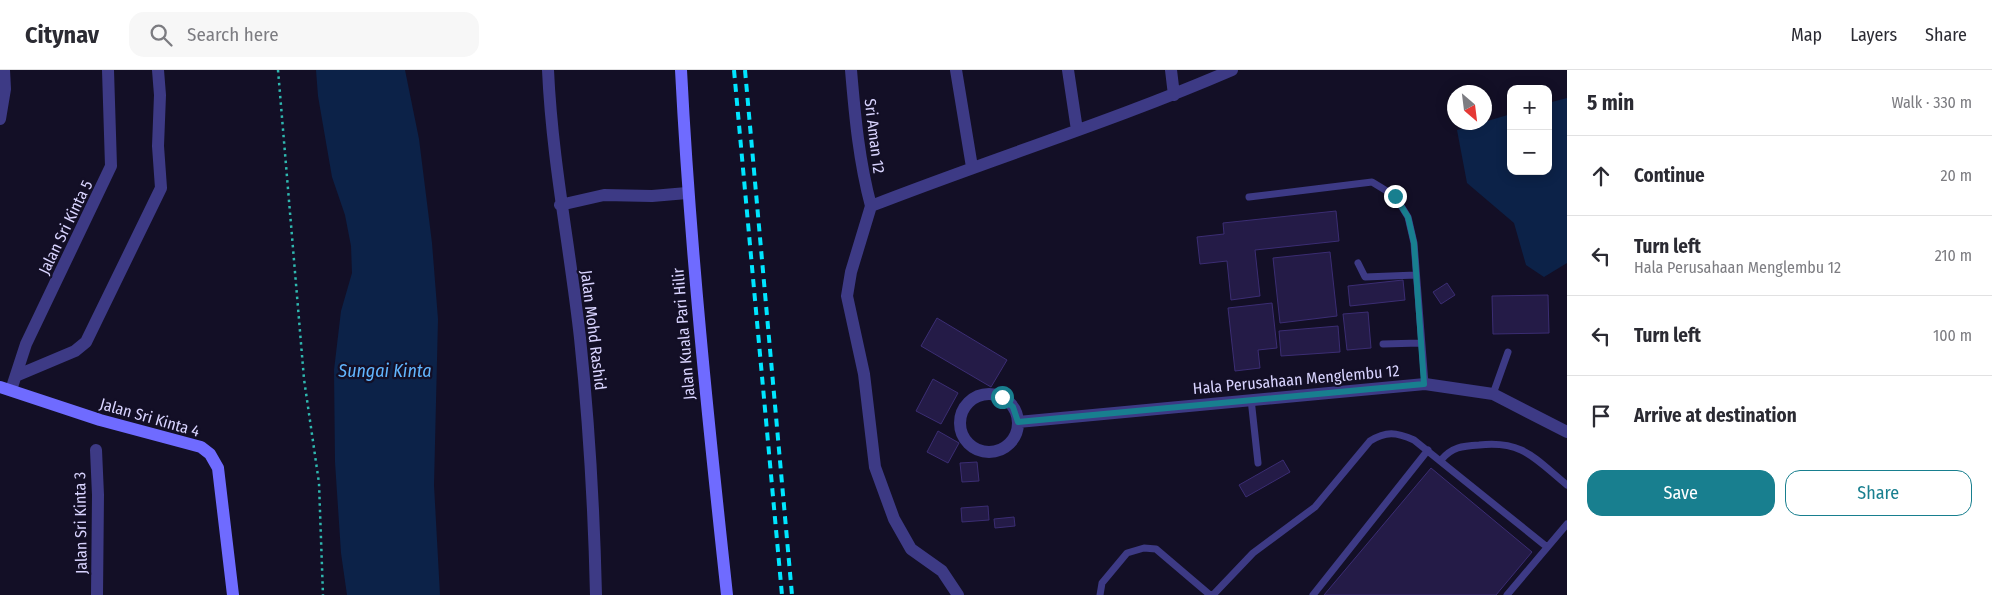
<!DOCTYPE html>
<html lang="en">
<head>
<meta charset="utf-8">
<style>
	body { margin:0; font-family:"Fira Sans Condensed",sans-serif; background:#f7f7f7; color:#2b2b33 }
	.controls { position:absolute; right:15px; top:15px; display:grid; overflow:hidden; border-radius:10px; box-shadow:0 2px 12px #0003 }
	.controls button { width:45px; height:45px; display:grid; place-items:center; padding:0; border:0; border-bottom:1px solid #e1e1e2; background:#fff; color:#2b2b33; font:25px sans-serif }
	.compass { position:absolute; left:1447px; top:15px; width:45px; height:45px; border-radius:50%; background:#fff; box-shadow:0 2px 12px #0003; rotate:152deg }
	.stop { position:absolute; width:15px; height:15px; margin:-11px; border:4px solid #187f8f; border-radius:50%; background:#fff }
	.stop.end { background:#187f8f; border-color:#fff; box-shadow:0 1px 5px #0008 }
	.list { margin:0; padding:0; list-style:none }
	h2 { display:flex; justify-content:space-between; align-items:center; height:65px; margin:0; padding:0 20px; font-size:21px }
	h2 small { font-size:16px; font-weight:400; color:#7c7c81 }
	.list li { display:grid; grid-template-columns:32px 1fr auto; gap:15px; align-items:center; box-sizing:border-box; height:80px; padding:0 20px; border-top:1px solid #e1e1e2 }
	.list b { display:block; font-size:19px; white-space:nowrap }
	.list p { margin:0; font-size:16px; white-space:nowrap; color:#7c7c81 }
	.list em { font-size:16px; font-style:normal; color:#7c7c81 }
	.actions { display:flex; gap:10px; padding:15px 20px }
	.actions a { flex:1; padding:11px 0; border:1px solid #187f8f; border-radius:15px; text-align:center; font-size:18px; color:#187f8f }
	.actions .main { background:#187f8f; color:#fff }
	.icon { flex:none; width:28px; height:28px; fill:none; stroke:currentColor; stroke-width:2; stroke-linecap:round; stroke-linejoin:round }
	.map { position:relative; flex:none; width:1567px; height:525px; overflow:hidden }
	header { display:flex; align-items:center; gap:30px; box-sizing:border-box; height:70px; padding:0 25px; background:#fff; border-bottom:1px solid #e1e1e2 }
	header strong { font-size:24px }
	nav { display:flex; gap:28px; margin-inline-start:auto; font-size:18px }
	.search { width:350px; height:45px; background:#f7f7f7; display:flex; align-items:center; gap:12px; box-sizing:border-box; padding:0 18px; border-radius:15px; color:#7c7c81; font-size:19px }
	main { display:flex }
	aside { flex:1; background:#fff }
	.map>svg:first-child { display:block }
</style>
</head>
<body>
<header>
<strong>Citynav</strong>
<div class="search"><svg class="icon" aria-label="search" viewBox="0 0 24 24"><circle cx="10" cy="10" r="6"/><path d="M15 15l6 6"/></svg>Search here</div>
<nav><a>Map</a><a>Layers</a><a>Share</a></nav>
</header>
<main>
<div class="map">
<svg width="1567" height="525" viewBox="0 0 1567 525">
	<rect width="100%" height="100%" fill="#130f26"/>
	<path fill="#0c2248" d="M 316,0 L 405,0 L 419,69 L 432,173 L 438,249 L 434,415 L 440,525 L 347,525 L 341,483 L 335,392 L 334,300 L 341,241 L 352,203 L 351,176 L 345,145 L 332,107 L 318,26 Z
		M 1567,28 L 1567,193 L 1544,207 L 1526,195 L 1514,153 L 1467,113 L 1457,60 L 1511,44 L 1511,101 L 1548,101 L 1548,33 Z"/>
	<path fill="#241b47" stroke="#3b2d73" d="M 1336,141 L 1339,171 L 1255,180 L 1260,226 L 1231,230 L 1227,191 L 1200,194 L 1197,167 L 1224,164 L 1223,153 Z
		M 1330,182 L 1337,246 L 1280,253 L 1273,188 Z
		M 1403,210 L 1405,230 L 1350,236 L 1348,216 Z
		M 1447,213 L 1455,225 L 1441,234 L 1433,222 Z
		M 1548,225 L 1549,263 L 1493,264 L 1492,226 Z
		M 1272,233 L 1277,278 L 1258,280 L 1260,298 L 1235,301 L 1228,238 Z
		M 1368,242 L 1371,278 L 1347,280 L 1343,244 Z
		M 937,248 L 1007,290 L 991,317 L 921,276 Z
		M 1338,256 L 1340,282 L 1281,286 L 1279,261 Z
		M 933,309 L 958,323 L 941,354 L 916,341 Z
		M 938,361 L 959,373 L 948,393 L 927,382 Z
		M 1283,390 L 1290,402 L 1246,427 L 1239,415 Z
		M 977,392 L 979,411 L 962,412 L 960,393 Z
		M 1431,398 L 1532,482 L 1496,525 L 1324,525 Z
		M 988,436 L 989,450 L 962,452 L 961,438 Z
		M 1014,447 L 1015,456 L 995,458 L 994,449 Z"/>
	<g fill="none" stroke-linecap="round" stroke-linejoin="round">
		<path stroke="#2fb8b0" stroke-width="2.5" stroke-dasharray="2.5 4" stroke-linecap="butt" d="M 278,0 L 304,309 L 319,413 L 323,525"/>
		<path stroke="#3d3a85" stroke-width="7" d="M 1249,127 L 1372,112 L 1395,126 L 1408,147 L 1414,173 L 1425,314
			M 1358,193 L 1365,207 L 1416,205
			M 1383,274 L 1420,273
			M 1493,324 L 1508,282
			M 1251,329 L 1258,393
			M 1441,390 C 1452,377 1462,376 1479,375 C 1523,370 1535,389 1567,415
			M 1100,525 L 1102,513 L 1127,483 L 1144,478 L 1156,479 L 1210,525
			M 1213,525 L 1253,483 L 1315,437 L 1370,371 C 1386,361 1396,362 1414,370 L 1547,477
			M 1313,525 L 1428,380
			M 1507,525 L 1567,454"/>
		<path stroke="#3d3a85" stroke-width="12" d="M 548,0 C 552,90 570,178 580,268 C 589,353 594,439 596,525
			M 851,0 C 855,47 859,91 871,136
			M 956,0 L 972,97
			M 1068,0 L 1077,60
			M 1171,0 L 1174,25
			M 0,49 L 5,19 L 4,0
			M 560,135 L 604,125 L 652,126 L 687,123
			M 871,136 L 851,202 L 847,226 L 864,304 L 875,397 L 894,449 L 911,479 L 942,501 L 958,525
			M 871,136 C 991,89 1114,51 1232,0
			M 18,305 L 75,281 L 86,272 L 161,118 L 158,76 L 160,25 L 158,0
			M 11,320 L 26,274 L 111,96 L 108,0
			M960 353a29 29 0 1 1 58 0a29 29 0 1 1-58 0Z
			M 1018,352 L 1425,314 L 1493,324 L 1567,362
			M 96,380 L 98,425 L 97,525"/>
		<path stroke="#6f6bff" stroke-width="12" d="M 681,0 C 690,176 708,350 727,525
			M 0,317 L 100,350 L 201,377 L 210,384 L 218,398 L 233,525"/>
		<path stroke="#00e5ff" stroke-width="4" stroke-dasharray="8 6" stroke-linecap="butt" d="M 734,0 L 782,525
			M 745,0 L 792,525"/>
	</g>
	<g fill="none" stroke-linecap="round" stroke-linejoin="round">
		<path stroke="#187f8f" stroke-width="6" d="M 1002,327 L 1013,337 L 1018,352 L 1424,314 L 1414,173 L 1408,147 L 1395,126"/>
	</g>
	<g text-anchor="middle" stroke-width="4.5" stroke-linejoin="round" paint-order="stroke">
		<g font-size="16" fill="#d9d4ff" stroke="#130f26">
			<text transform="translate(875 66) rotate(83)" y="6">Sri Aman 12</text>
			<text transform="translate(65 157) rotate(-64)" y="6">Jalan Sri Kinta 5</text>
			<text transform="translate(594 260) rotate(83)" y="6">Jalan Mohd Rashid</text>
			<text transform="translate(683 264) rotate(-95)" y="6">Jalan Kuala Pari Hilir</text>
			<text transform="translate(1296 309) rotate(-5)" y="6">Hala Perusahaan Menglembu 12</text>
			<text transform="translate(150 347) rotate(16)" y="6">Jalan Sri Kinta 4</text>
			<text transform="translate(80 453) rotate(-91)" y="6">Jalan Sri Kinta 3</text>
		</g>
		<g font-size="18" font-style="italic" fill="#62b6ff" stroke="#130f26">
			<text x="385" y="307">Sungai Kinta</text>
		</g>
	</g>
</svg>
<div class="controls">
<button>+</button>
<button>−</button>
</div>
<svg class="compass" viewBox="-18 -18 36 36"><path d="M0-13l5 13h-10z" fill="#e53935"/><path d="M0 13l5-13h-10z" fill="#7c7c81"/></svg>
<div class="stop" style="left:1002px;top:327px"></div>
<div class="stop end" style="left:1395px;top:126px"></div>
</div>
<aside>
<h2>5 min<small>Walk · 330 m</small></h2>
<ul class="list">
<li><svg class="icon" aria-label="ahead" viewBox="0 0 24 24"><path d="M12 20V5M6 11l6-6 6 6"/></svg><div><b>Continue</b></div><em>20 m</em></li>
<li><svg class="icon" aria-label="left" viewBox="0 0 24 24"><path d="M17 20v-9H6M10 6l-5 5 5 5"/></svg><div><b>Turn left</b><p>Hala Perusahaan Menglembu 12</p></div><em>210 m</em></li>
<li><svg class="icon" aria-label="left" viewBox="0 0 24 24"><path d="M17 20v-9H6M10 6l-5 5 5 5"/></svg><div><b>Turn left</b></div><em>100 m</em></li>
<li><svg class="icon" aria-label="arrive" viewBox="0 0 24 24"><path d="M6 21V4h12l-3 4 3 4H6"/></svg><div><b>Arrive at destination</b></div></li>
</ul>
<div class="actions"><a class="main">Save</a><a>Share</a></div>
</aside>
</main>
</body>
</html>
